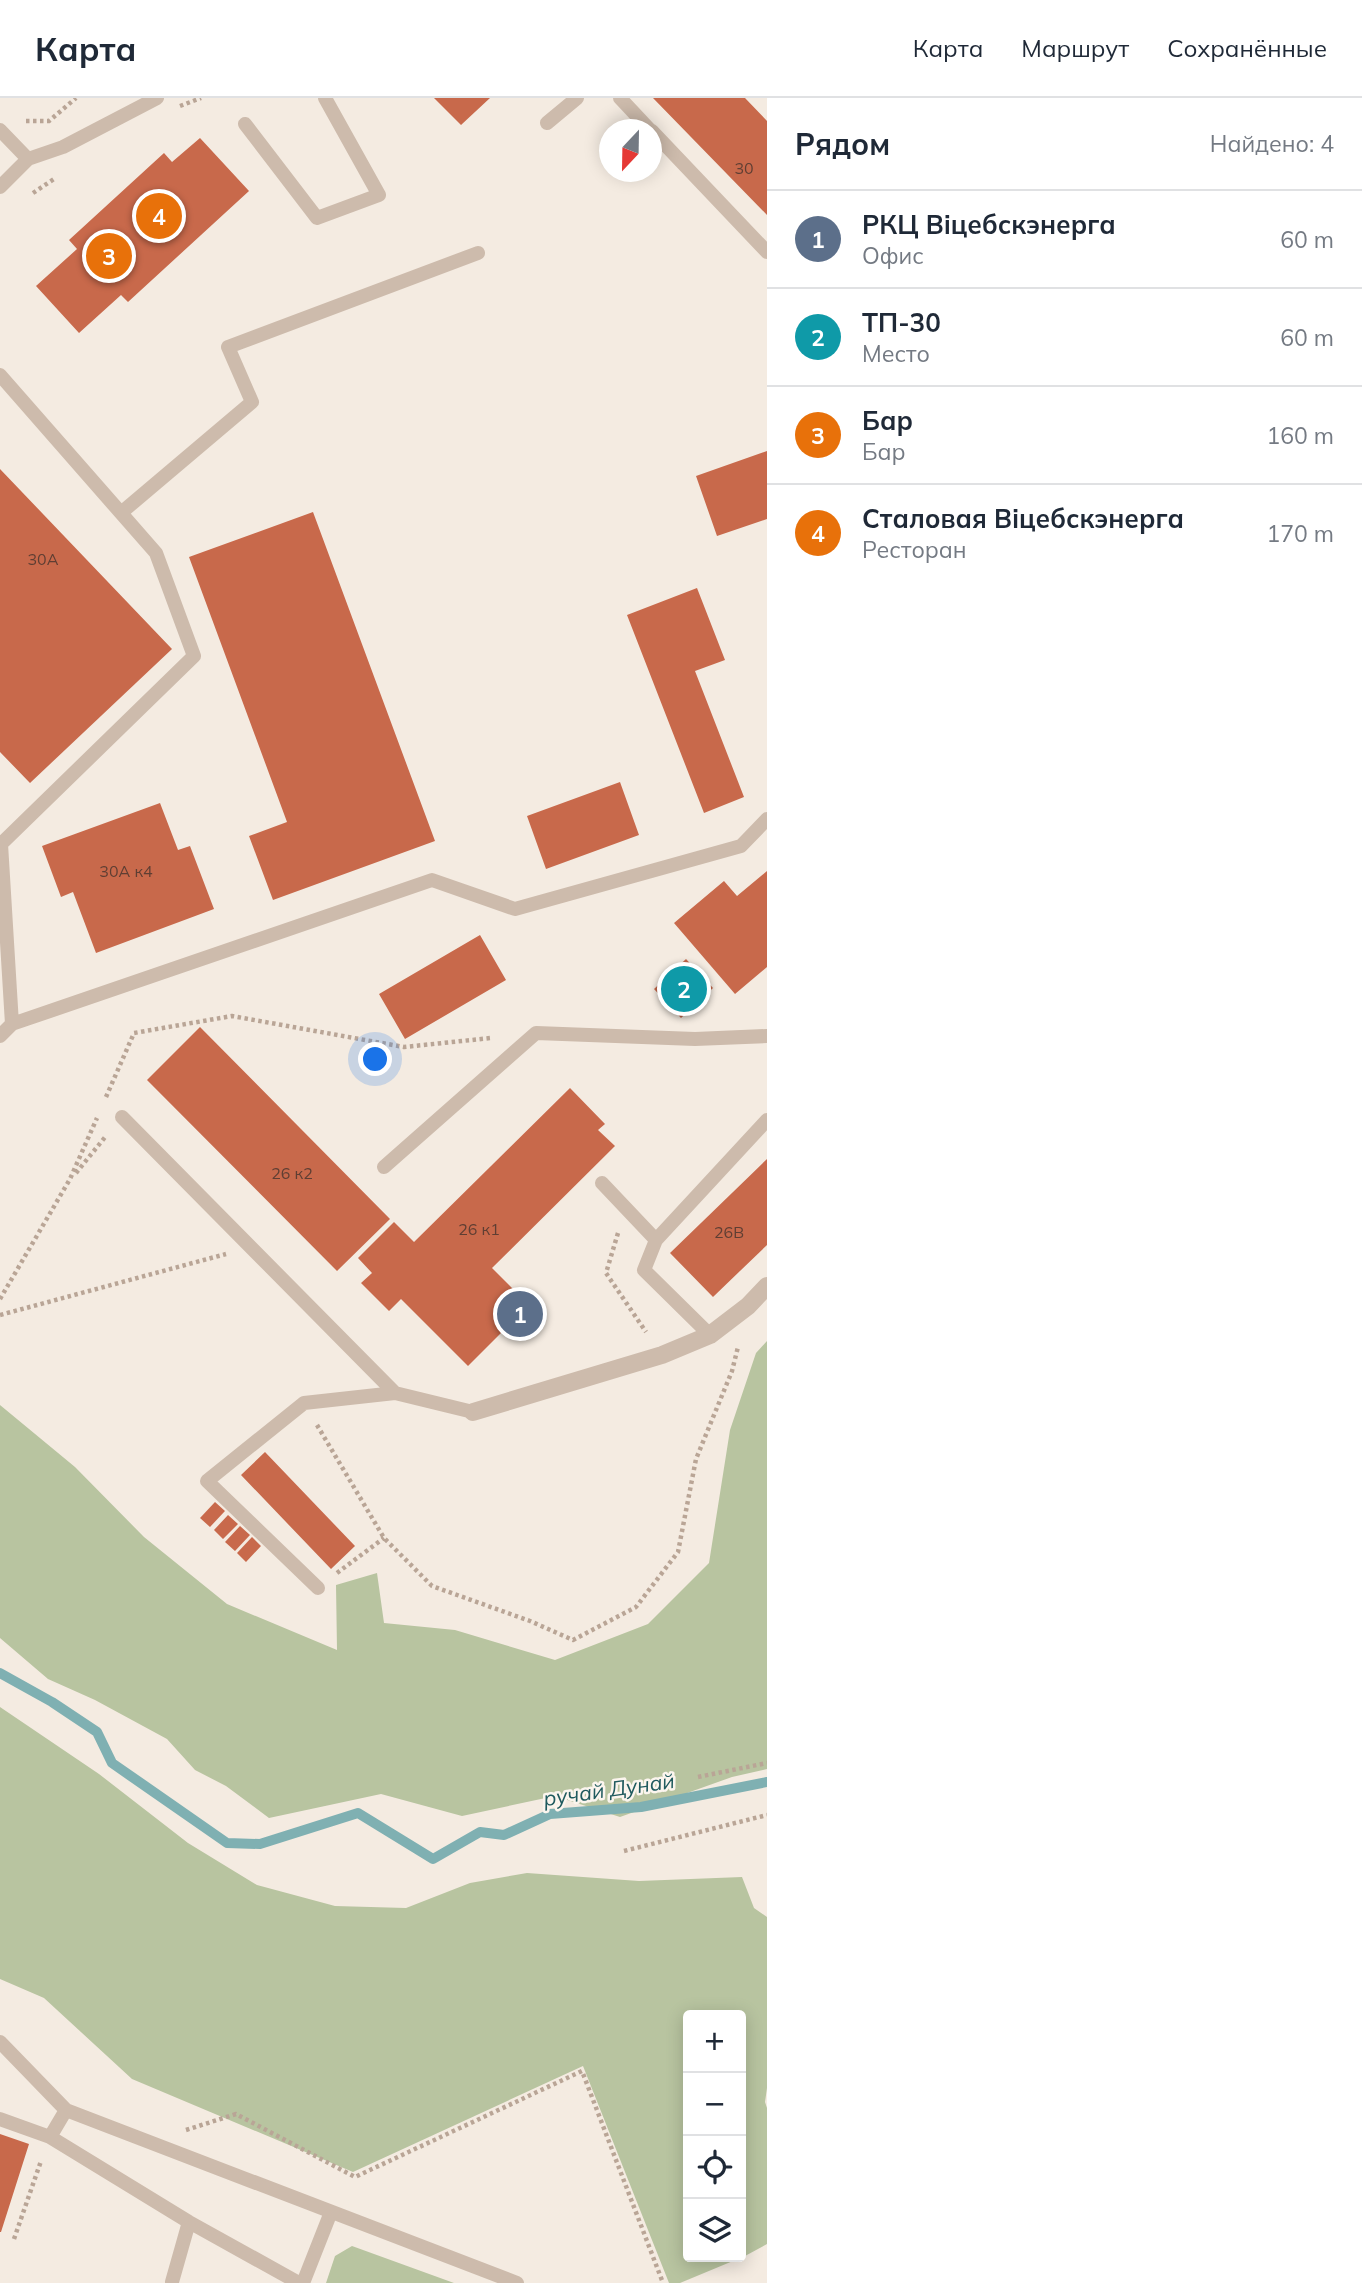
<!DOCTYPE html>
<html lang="ru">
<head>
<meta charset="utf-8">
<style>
	body { margin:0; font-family:Mulish,sans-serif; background:#f6f6f7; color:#1f2937 }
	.controls { position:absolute; right:21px; bottom:21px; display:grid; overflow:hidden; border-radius:7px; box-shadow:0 4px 18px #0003 }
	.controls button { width:63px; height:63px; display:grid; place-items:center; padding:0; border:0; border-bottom:2px solid #e0e1e3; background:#fff; color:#1f2937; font:35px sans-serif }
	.compass { position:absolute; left:599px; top:21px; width:63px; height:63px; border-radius:50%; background:#fff; box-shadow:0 4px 18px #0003; rotate:202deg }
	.you { position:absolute; left:376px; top:962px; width:24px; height:24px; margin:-18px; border:5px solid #fff; border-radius:50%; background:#1a73e8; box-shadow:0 0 0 10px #1a73e833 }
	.badge { display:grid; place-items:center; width:46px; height:46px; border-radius:50%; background:#1f5a5e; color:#fff; font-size:23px; font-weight:700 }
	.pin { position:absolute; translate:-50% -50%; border:4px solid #fff; box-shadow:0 2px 7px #0006 }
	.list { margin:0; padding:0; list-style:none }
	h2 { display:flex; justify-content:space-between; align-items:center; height:91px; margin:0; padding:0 28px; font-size:30px }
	h2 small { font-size:23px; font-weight:400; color:#747a83 }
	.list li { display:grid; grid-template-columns:46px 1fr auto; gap:21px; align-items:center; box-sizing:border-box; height:98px; padding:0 28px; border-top:2px solid #e0e1e3 }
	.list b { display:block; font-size:26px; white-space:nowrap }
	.list p { margin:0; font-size:23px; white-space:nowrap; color:#747a83 }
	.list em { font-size:23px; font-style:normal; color:#747a83 }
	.icon { flex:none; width:38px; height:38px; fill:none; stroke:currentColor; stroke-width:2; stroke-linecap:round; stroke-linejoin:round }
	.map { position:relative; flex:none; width:767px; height:2185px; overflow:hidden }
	header { display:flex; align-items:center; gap:42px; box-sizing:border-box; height:98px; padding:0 35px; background:#fff; border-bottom:2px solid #e0e1e3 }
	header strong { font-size:33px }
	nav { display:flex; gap:38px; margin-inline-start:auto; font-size:24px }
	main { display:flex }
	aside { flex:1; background:#fff }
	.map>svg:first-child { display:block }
</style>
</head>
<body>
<header>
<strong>Карта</strong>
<nav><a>Карта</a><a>Маршрут</a><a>Сохранённые</a></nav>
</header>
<main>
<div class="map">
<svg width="767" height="2185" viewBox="0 0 767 2185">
	<rect width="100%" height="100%" fill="#f4ebe1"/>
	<path fill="#b8c4a0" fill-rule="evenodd" d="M 767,1243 L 767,1671 L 732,1679 L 620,1719 L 555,1698 L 462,1718 L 381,1696 L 269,1720 L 226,1688 L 195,1672 L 167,1641 L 95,1602 L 48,1581 L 0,1540 L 0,1307 L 75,1369 L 144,1439 L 227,1506 L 337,1552 L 336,1487 L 377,1475 L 384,1525 L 455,1532 L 555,1562 L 648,1526 L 709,1465 L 730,1332 L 756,1255 Z
		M 0,1609 L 99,1676 L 188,1745 L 257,1787 L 335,1808 L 406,1810 L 470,1785 L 527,1775 L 639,1783 L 742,1779 L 754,1810 L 767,1819 L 767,1990 L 765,2004 L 767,2010 L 767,2146 L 745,2158 L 680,2185 L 669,2185 L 583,1968 L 353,2074 L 132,1981 L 44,1900 L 0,1881 ZM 741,1917 L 741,2159 L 688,2159 L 688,1917 Z
		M 352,2148 L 454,2185 L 326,2185 L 335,2158 Z"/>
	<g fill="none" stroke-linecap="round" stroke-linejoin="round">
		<path stroke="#7fb0b2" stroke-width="10" d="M 0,1575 L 52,1604 L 97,1634 L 112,1665 L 227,1745 L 260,1746 L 358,1715 L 433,1761 L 480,1734 L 504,1737 L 550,1716 L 641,1709 L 767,1684"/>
	</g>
	<path fill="#c8694b" d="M 434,0 L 490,0 L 461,27 Z
		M 653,0 L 745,0 L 767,23 L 767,117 Z
		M 200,40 L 249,93 L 128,204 L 121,197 L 79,235 L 36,188 L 77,151 L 69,142 L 164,55 L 172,64 Z
		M 767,353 L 767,421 L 717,438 L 696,378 Z
		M 0,371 L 172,551 L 30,685 L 0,654 Z
		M 313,414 L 435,743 L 273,802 L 249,738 L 287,724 L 189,459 Z
		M 697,490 L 725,562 L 695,573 L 744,699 L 704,715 L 627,517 Z
		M 620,684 L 639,737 L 546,771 L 527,718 Z
		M 160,705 L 178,752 L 190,748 L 214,811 L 96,855 L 73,794 L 61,799 L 42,748 Z
		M 767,773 L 767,869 L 735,896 L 674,825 L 724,783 L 737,798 Z
		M 480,837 L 506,882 L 405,941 L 379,896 Z
		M 686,861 L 713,890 L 681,920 L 654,891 Z
		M 200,929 L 390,1121 L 337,1173 L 147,982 Z
		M 570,990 L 605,1026 L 598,1032 L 615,1048 L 492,1170 L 529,1207 L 468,1268 L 401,1201 L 389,1213 L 361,1185 L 372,1175 L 358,1160 L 394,1124 L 414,1144 Z
		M 767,1061 L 767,1147 L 713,1199 L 670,1155 Z
		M 265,1354 L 355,1448 L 331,1471 L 241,1377 Z
		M 215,1404 L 225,1413 L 210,1429 L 200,1420 Z
		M 228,1417 L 238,1426 L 223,1441 L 214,1432 Z
		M 240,1428 L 250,1437 L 235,1453 L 225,1444 Z
		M 252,1439 L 261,1448 L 246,1464 L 237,1455 Z
		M 0,2036 L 29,2046 L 1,2134 L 0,2134 Z"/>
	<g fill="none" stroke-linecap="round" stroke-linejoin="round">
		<path stroke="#b9a596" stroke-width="4.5" stroke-dasharray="3.5 3.5" stroke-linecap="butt" d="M 180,8 L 201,0
			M 26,23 L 49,23 L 76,0
			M 33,95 L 54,81
			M 106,999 L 134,935 L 232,918 L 404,949 L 491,940
			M 76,1075 L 106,1038
			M 618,1135 L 606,1175 L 646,1234
			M 0,1201 L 70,1081 L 97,1020
			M 0,1217 L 226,1156
			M 317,1327 L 384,1440 L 432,1488 L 530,1523 L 573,1542 L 636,1509 L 678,1454 L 696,1361 L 732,1273 L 738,1249
			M 337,1475 L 384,1440
			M 698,1679 L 767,1665
			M 624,1753 L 767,1717
			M 186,2032 L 236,2016 L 355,2079 L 582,1973 L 663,2185
			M 14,2141 L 41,2063"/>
		<path stroke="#cdbbac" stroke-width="14" d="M 620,0 L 650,32
			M 547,25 L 577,0
			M 245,26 L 317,120 L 379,97 L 325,0
			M 0,32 L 28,61
			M 652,33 L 767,154
			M 0,89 L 28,61 L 63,49 L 157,0
			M 0,277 L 156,455 L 194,558 L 1,746 L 12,926 L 0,938
			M 122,414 L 252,304 L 228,249 L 478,155
			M 12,926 L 432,782 L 515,811 L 741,748 L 767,721
			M 122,1019 L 395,1295 L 473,1314
			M 384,1069 L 536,935 L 695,941 L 767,938
			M 602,1085 L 656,1142
			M 710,1237 L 644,1172 L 656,1142 L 767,1022
			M 318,1490 L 207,1383 L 304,1305 L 395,1295
			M 0,1944 L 66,2012 L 517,2185
			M 0,2021 L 50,2039 L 189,2124 L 299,2185
			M 50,2039 L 66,2012
			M 172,2184 L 189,2124
			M 303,2185 L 331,2114"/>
		<path stroke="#cdbbac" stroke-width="18" d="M 473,1314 L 662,1257 L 710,1237 L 748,1208 L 767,1188"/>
	</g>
	<g text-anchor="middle" stroke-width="5" stroke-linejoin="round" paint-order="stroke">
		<g font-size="16" fill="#5e3e33">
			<text x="744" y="76">30</text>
			<text x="43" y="467">30А</text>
			<text x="126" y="779">30А к4</text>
			<text x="292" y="1081">26 к2</text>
			<text x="479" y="1137">26 к1</text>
			<text x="729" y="1140">26В</text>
		</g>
		<g font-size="21" font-style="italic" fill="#1f5a5e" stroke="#fbf5ee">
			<text transform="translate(609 1692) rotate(-8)" y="7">ручай Дунай</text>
		</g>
	</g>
</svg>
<div class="controls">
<button>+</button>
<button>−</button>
<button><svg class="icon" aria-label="locate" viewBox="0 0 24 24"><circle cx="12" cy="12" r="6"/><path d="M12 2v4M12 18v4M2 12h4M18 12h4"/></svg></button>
<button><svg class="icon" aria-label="layers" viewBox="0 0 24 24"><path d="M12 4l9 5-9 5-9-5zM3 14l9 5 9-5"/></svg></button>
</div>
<svg class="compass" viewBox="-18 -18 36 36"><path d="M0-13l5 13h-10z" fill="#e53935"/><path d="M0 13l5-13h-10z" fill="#747a83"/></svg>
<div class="you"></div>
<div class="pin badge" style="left:520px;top:1216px;background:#5c6f8a">1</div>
<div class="pin badge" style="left:684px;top:891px;background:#0f9aa8">2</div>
<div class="pin badge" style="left:109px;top:158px;background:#e8710a">3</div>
<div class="pin badge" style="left:159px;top:118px;background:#e8710a">4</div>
</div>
<aside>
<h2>Рядом<small>Найдено: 4</small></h2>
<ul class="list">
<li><span class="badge" style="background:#5c6f8a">1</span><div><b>РКЦ Віцебскэнерга</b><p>Офис</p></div><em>60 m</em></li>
<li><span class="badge" style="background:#0f9aa8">2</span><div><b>ТП-30</b><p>Место</p></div><em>60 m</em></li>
<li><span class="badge" style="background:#e8710a">3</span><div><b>Бар</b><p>Бар</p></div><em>160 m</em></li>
<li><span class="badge" style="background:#e8710a">4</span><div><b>Сталовая Віцебскэнерга</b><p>Ресторан</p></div><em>170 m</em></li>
</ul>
</aside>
</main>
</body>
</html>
